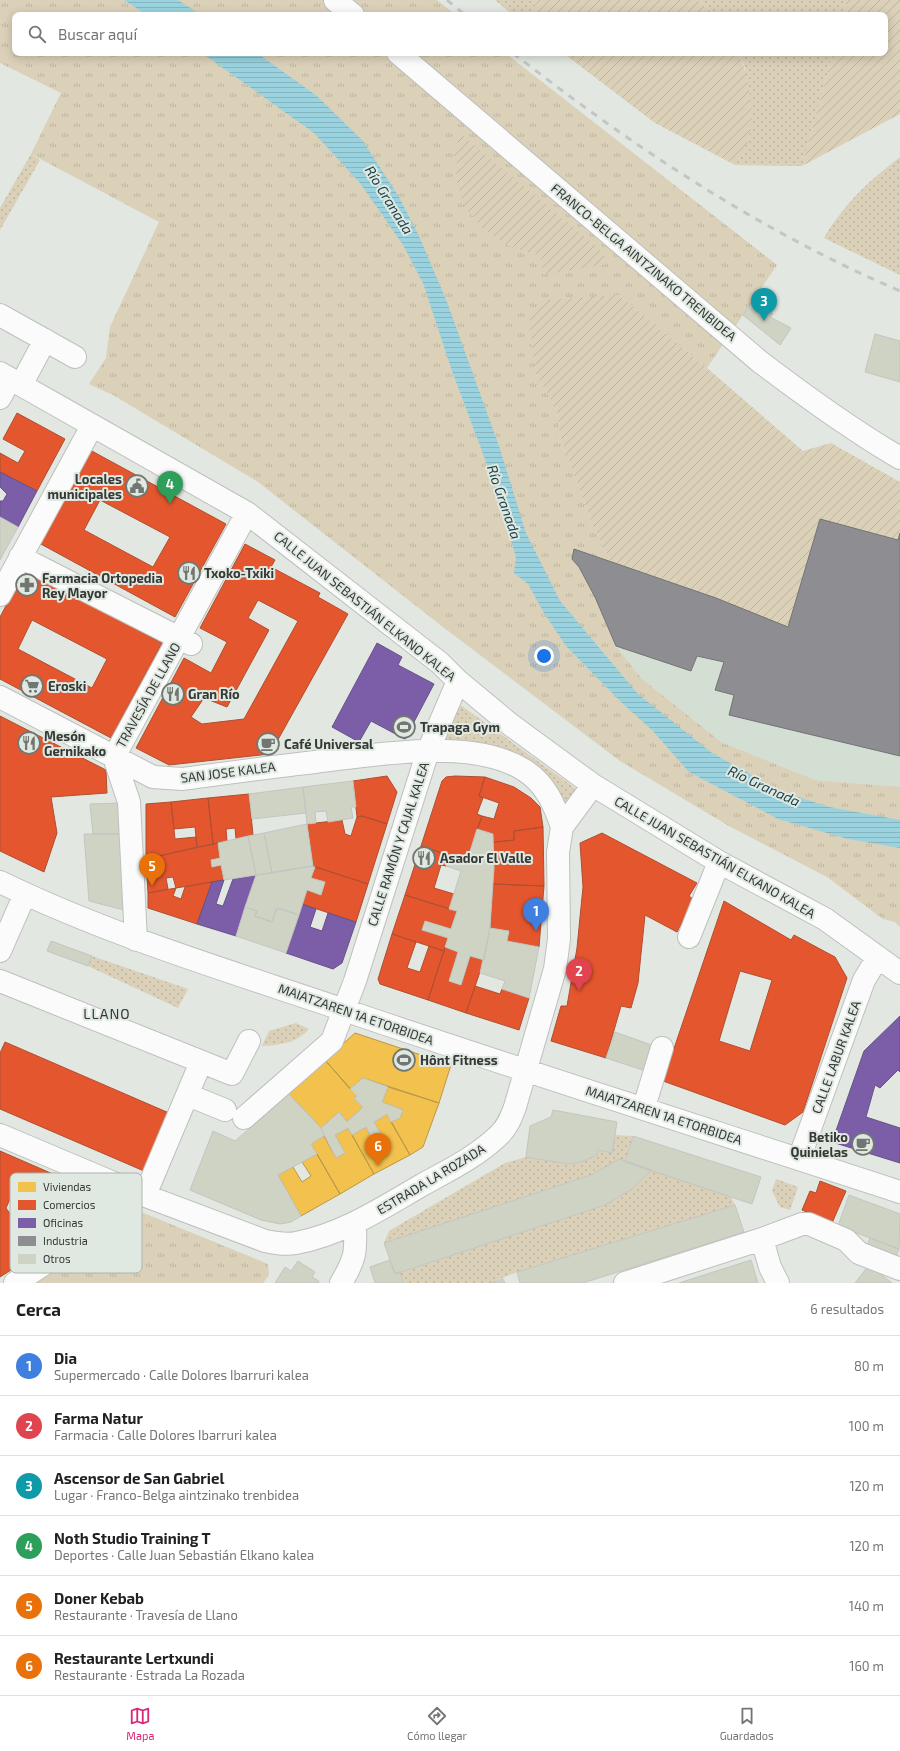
<!DOCTYPE html>
<html lang="es">
<head>
<meta charset="utf-8">
<style>
	body { margin:0; font-family:"Exo 2",sans-serif; background:#f6f6f6; color:#202124 }
	.you { position:absolute; left:544px; top:656px; width:14px; height:14px; margin:-10px; border:3px solid #fff; border-radius:50%; background:#1a73e8; box-shadow:0 0 0 6px #1a73e833 }
	.badge { display:grid; place-items:center; width:26px; height:26px; border-radius:50%; background:#db2777; color:#fff; font-size:13px; font-weight:700 }
	.pin { position:absolute; translate:-50% -33px; filter:drop-shadow(0 1px 2px #0008) }
	.pin::after { content:''; position:absolute; top:21px; width:14px; height:12px; background:inherit; clip-path:polygon(0 0,100% 0,50% 100%) }
	.list { margin:0; padding:0; list-style:none }
	h2 { display:flex; justify-content:space-between; align-items:center; height:52px; margin:0; padding:0 16px; font-size:17px }
	h2 small { font-size:13px; font-weight:400; color:#757577 }
	.list li { display:grid; grid-template-columns:26px 1fr auto; gap:12px; align-items:center; box-sizing:border-box; height:60px; padding:0 16px; border-top:1px solid #e0e0e0 }
	.list b { display:block; font-size:15px; white-space:nowrap }
	.list p { margin:0; font-size:13px; white-space:nowrap; color:#757577 }
	.list em { font-size:13px; font-style:normal; color:#757577 }
	.icon { flex:none; width:22px; height:22px; fill:none; stroke:currentColor; stroke-width:2; stroke-linecap:round; stroke-linejoin:round }
	.map { position:relative; flex:none; width:900px; height:1283px; overflow:hidden }
	.search { position:absolute; background:#fff; box-shadow:0 2px 10px #0003; left:12px; right:12px; top:12px; height:44px; display:flex; align-items:center; gap:10px; box-sizing:border-box; padding:0 14px; border-radius:8px; color:#757577; font-size:15px }
	.sheet { height:412px; background:#fff }
	nav { display:flex; justify-content:space-around; align-items:center; box-sizing:border-box; height:56px; border-top:1px solid #e0e0e0; background:#fff; font-size:11px; color:#757577 }
	nav a { display:grid; justify-items:center; gap:2px }
	nav .on { color:#db2777 }
	.map>svg:first-child { display:block }
</style>
</head>
<body>
<div class="map">
<svg width="900" height="1283" viewBox="0 0 900 1283">
	<defs>
		<pattern id="grass-dots" width="8" height="8" patternUnits="userSpaceOnUse"><rect width="8" height="8" fill="#dbd0b8"/><path d="M2 2h.1M6 6h.1" fill="none" stroke="#bdb39f" stroke-width="1.8" stroke-linecap="round"/></pattern>
		<pattern id="park-tufts" width="24" height="20" patternUnits="userSpaceOnUse"><rect width="24" height="20" fill="#dbd0b8"/><path d="M3 7l-1-3M5 7V3M7 7l1-3M15 17l-1-3M17 17v-4M19 17l1-3" fill="none" stroke="#bdb39f"/></pattern>
		<pattern id="garden-furrows" width="10" height="10" patternUnits="userSpaceOnUse"><rect width="10" height="10" fill="#dbd0b8"/><path d="M-1 1l2-2M0 10L10 0M9 11l2-2" fill="none" stroke="#bdb39f"/></pattern>
		<pattern id="water-rules" width="6" height="5" patternUnits="userSpaceOnUse"><rect width="6" height="5" fill="#9ad3df"/><path d="M0 2.5h6" fill="none" stroke="#85b6c0"/></pattern>
	</defs>
	<rect width="100%" height="100%" fill="#e2e7e2"/>
	<path fill="#d4dfd4" d="M 820,519 L 897,540 L 900,533 L 900,787 L 815,780 L 721,742 L 641,678 L 616,646 L 595,597 L 572,559 L 574,549 L 716,598 Z"/>
	<path fill="url(#grass-dots)" d="M 495,0 L 538,0 L 529,15 L 513,15 Z
		M 697,0 L 847,0 L 843,15 L 716,15 Z
		M 739,53 L 833,53 L 802,166 L 735,165 L 748,141 L 745,68 Z
		M 31,154 L 40,160 L 0,230 L 0,208 Z
		M 900,157 L 900,275 L 824,238 C 842,206 871,179 900,157 Z
		M 462,706 L 575,788 L 565,813 L 559,795 L 445,747 L 442,739 L 454,708 Z
		M 92,956 L 188,989 L 178,1008 L 88,966 Z
		M 296,1023 L 309,1029 C 297,1043 279,1045 262,1046 L 269,1031 Z
		M 615,1135 L 633,1136 L 625,1162 L 591,1175 L 384,1243 L 389,1231 L 505,1163 L 526,1157 L 568,1164 L 581,1162 L 597,1155 L 598,1150 L 612,1153 Z
		M 652,1170 L 731,1197 L 735,1205 L 517,1272 L 490,1283 L 403,1283 L 400,1272 L 605,1205 L 632,1189 Z
		M 776,1179 L 798,1187 L 790,1210 L 780,1207 L 772,1191 Z"/>
	<path fill="url(#park-tufts)" d="M 0,0 L 437,0 L 456,15 L 15,15 L 15,53 L 505,53 L 777,265 L 707,368 L 619,295 L 535,373 L 557,410 L 560,437 L 593,526 L 611,562 L 574,549 L 572,559 L 579,567 L 595,597 L 616,646 L 641,678 L 721,742 L 815,780 L 900,787 L 900,927 L 895,922 L 883,919 L 827,877 L 729,826 L 620,761 L 443,627 L 258,482 L 113,395 L 89,384 L 106,358 L 110,327 L 159,222 L 31,154 L 61,93 L 0,63 Z
		M 124,1205 L 268,1264 L 269,1275 L 263,1283 L 15,1283 Z"/>
	<path fill="url(#garden-furrows)" d="M 538,0 L 697,0 L 716,15 L 529,15 Z
		M 847,0 L 900,0 L 900,114 L 802,166 L 833,53 L 885,53 L 885,15 L 843,15 Z
		M 563,53 L 739,53 C 749,79 756,113 748,141 C 745,149 739,158 735,165 L 655,123 Z
		M 462,135 L 602,251 L 607,264 L 544,275 L 540,256 L 508,246 L 483,229 L 464,206 L 456,179 L 457,162 L 452,151 Z
		M 619,295 L 707,368 L 803,451 L 831,443 L 900,482 L 900,533 L 898,540 L 820,520 L 788,627 L 716,598 L 611,562 L 593,526 L 560,437 L 557,410 L 535,373 L 529,316 L 549,300 Z"/>
	<path fill="url(#water-rules)" d="M 124,0 L 178,0 L 201,15 L 147,15 Z
		M 202,53 L 257,53 L 317,96 L 363,141 L 399,197 L 419,236 L 447,302 L 499,446 L 526,533 L 560,601 L 638,694 L 712,753 L 783,792 L 829,807 L 900,820 L 900,848 L 848,839 L 778,819 L 689,772 L 652,730 L 623,704 L 566,646 L 544,613 L 528,584 L 514,573 L 516,557 L 492,478 L 452,371 L 423,283 L 403,245 L 360,183 L 314,133 Z"/>
	<path fill="#f2c14e" stroke="#ba9847" d="M 355,1033 L 451,1065 L 439,1103 L 363,1078 L 350,1089 L 325,1060 Z
		M 325,1060 L 357,1096 L 354,1098 L 363,1107 L 347,1122 L 339,1112 L 321,1128 L 289,1094 Z
		M 388,1087 L 439,1103 L 423,1147 L 410,1155 L 391,1122 L 400,1118 L 403,1110 L 382,1102 Z
		M 387,1114 L 410,1155 L 374,1174 L 352,1135 L 366,1127 L 373,1141 L 382,1136 L 374,1122 Z
		M 348,1128 L 374,1174 L 340,1194 L 311,1144 L 324,1136 L 336,1158 L 345,1153 L 335,1135 Z
		M 317,1154 L 340,1194 L 301,1216 L 278,1175 L 293,1167 L 302,1182 L 311,1176 L 302,1162 Z"/>
	<path fill="#e4572e" stroke="#b04e30" fill-rule="evenodd" d="M 17,413 L 65,439 L 37,491 L 0,472 L 0,453 L 18,463 L 25,451 L 3,439 Z
		M 90,450 L 226,524 L 175,617 L 39,543 ZM 100,500 L 170,537 L 153,567 L 84,530 Z
		M 245,544 L 275,560 L 271,567 L 320,593 L 318,597 L 348,614 L 270,754 L 169,765 L 136,748 L 184,658 L 211,673 L 227,642 L 200,628 ZM 258,600 L 298,621 L 244,719 L 202,724 L 191,717 L 204,698 L 227,707 L 269,630 L 248,618 Z
		M 25,570 L 162,643 L 111,738 L 0,679 L 0,617 ZM 32,620 L 107,659 L 92,688 L 18,649 Z
		M 0,716 L 106,770 L 107,793 L 51,797 L 57,833 L 44,872 L 0,851 Z
		M 387,776 L 397,792 L 387,824 L 362,816 L 357,817 L 353,781 Z
		M 455,776 L 485,777 L 479,796 L 483,798 L 477,814 L 482,816 L 467,861 L 421,846 L 442,781 L 446,777 Z
		M 485,777 L 514,787 L 531,798 L 540,807 L 543,827 L 514,831 L 514,840 L 497,842 L 493,842 L 493,834 L 477,829 L 482,816 L 494,819 L 499,803 L 479,796 Z
		M 249,794 L 253,835 L 236,839 L 235,828 L 226,829 L 227,841 L 213,844 L 208,798 Z
		M 208,798 L 213,844 L 197,847 L 195,827 L 174,829 L 171,802 Z
		M 171,802 L 175,839 L 196,837 L 197,847 L 146,859 L 146,804 Z
		M 362,816 L 387,824 L 368,884 L 313,866 L 307,824 L 342,820 L 345,834 L 351,836 L 357,817 Z
		M 543,827 L 544,886 L 493,884 L 493,842 L 514,840 L 514,831 Z
		M 602,833 L 697,883 L 689,896 L 694,900 L 677,932 L 645,915 L 638,983 L 631,1008 L 621,1006 L 606,1058 L 551,1041 L 561,1006 L 567,1006 L 577,948 L 583,887 L 580,843 Z
		M 218,843 L 220,858 L 211,860 L 212,867 L 221,865 L 224,880 L 176,888 L 173,877 L 166,878 L 168,889 L 148,893 L 146,859 Z
		M 421,846 L 450,856 L 446,866 L 441,865 L 434,888 L 454,894 L 449,909 L 405,895 Z
		M 315,867 L 368,884 L 356,922 L 302,904 L 307,890 L 321,895 L 325,882 L 311,878 Z
		M 212,882 L 197,924 L 148,908 L 148,893 L 176,888 L 173,896 L 181,899 L 185,887 Z
		M 493,884 L 544,886 L 539,947 L 507,941 L 509,931 L 490,928 Z
		M 405,895 L 457,911 L 451,929 L 425,921 L 422,930 L 448,938 L 444,951 L 392,934 Z
		M 724,901 L 791,940 L 794,935 L 835,957 L 847,978 L 803,1112 L 785,1125 L 663,1081 ZM 740,971 L 772,980 L 750,1051 L 719,1041 Z
		M 392,934 L 416,942 L 407,968 L 420,972 L 429,946 L 444,951 L 428,1000 L 380,984 L 378,979 Z
		M 445,947 L 458,952 L 449,981 L 461,985 L 470,956 L 484,960 L 466,1013 L 428,1000 Z
		M 475,986 L 500,994 L 502,989 L 529,998 L 519,1030 L 466,1013 Z
		M 5,1042 L 169,1113 L 144,1171 L 0,1109 L 0,1053 Z
		M 0,1151 L 99,1194 L 100,1213 L 0,1277 ZM 10,1199 L 20,1203 L 27,1214 L 15,1221 L 6,1208 Z
		M 820,1181 L 846,1191 L 832,1223 L 802,1210 L 810,1191 L 816,1193 Z"/>
	<path fill="#7b5ea7" stroke="#665385" d="M 0,472 L 37,491 L 18,527 L 0,517 L 0,501 L 3,501 L 7,494 L 0,487 Z
		M 377,643 L 402,657 L 398,665 L 434,684 L 405,739 L 371,721 L 359,742 L 332,727 Z
		M 256,875 L 236,936 L 197,924 L 212,882 L 224,880 L 216,904 L 223,906 L 233,879 Z
		M 302,904 L 316,909 L 310,927 L 322,931 L 328,913 L 356,922 L 342,963 L 333,969 L 286,953 Z
		M 900,1016 L 900,1072 L 898,1070 L 880,1088 L 875,1085 L 866,1117 L 900,1128 L 900,1163 L 832,1142 L 864,1051 Z"/>
	<path fill="#8d8d92" stroke="#737476" d="M 820,519 L 898,540 L 900,533 L 900,756 L 729,715 L 734,695 L 715,690 L 724,662 L 697,656 L 691,671 L 616,646 L 595,597 L 579,567 L 572,559 L 574,549 L 716,598 L 788,627 Z"/>
	<path fill="#cfd3c4" stroke="#c3c5c1" d="M 751,303 L 759,307 L 761,304 L 773,314 L 770,317 L 791,328 L 780,345 L 743,315 Z
		M 875,334 L 900,341 L 900,382 L 865,372 Z
		M 0,517 L 18,527 L 0,560 Z
		M 353,781 L 356,807 L 351,807 L 353,818 L 328,822 L 326,811 L 315,812 L 316,823 L 307,824 L 303,787 Z
		M 303,787 L 306,813 L 252,819 L 249,794 Z
		M 121,803 L 122,834 L 93,834 L 90,804 Z
		M 307,824 L 313,866 L 272,873 L 264,833 Z
		M 477,829 L 493,834 L 494,868 L 490,928 L 484,960 L 470,956 L 461,985 L 449,981 L 458,952 L 445,947 L 448,938 L 422,930 L 425,921 L 451,929 L 457,911 L 449,909 L 461,871 L 446,866 L 450,856 L 467,861 Z
		M 264,833 L 272,873 L 256,875 L 248,836 Z
		M 84,834 L 122,834 L 124,910 L 89,901 Z
		M 248,836 L 256,875 L 224,880 L 221,865 L 212,867 L 211,860 L 220,858 L 218,843 Z
		M 310,866 L 315,867 L 311,878 L 325,882 L 321,895 L 307,890 L 299,915 L 277,908 L 272,922 L 255,916 L 257,911 L 245,907 L 256,875 Z
		M 245,907 L 257,911 L 255,916 L 272,922 L 277,908 L 299,915 L 286,953 L 236,936 Z
		M 490,928 L 509,931 L 507,941 L 539,947 L 529,998 L 502,989 L 505,981 L 480,973 Z
		M 51,941 L 92,956 L 88,966 L 47,951 Z
		M 615,1032 L 657,1047 L 649,1072 L 606,1058 Z
		M 363,1078 L 388,1087 L 382,1102 L 403,1110 L 400,1118 L 391,1122 L 387,1114 L 374,1122 L 382,1136 L 373,1141 L 366,1127 L 352,1135 L 348,1128 L 335,1135 L 345,1153 L 336,1158 L 321,1128 L 339,1112 L 347,1122 L 363,1107 L 354,1098 L 357,1096 L 350,1089 Z
		M 289,1094 L 321,1128 L 324,1136 L 311,1144 L 317,1154 L 278,1175 L 301,1216 L 291,1222 L 280,1224 L 261,1220 L 190,1190 L 213,1131 L 235,1141 Z
		M 553,1110 L 617,1122 L 612,1153 L 598,1150 L 597,1155 L 581,1162 L 568,1164 L 526,1157 L 530,1126 L 551,1117 Z
		M 633,1136 L 761,1177 L 752,1204 L 625,1162 Z
		M 620,1159 L 652,1170 L 632,1189 L 605,1205 L 395,1274 L 384,1243 L 591,1175 Z
		M 849,1195 L 900,1214 L 899,1249 L 838,1226 Z
		M 735,1205 L 744,1232 L 583,1283 L 520,1283 L 517,1272 Z
		M 870,1238 L 899,1249 L 894,1262 L 865,1250 Z
		M 390,1260 L 395,1274 L 400,1272 L 403,1283 L 375,1283 L 370,1267 Z
		M 751,1260 L 758,1283 L 679,1283 Z
		M 298,1261 L 315,1272 L 312,1277 L 319,1281 L 318,1283 L 275,1283 L 285,1267 L 291,1271 Z
		M 869,1265 L 892,1283 L 855,1283 Z
		M 503,1279 L 505,1283 L 490,1283 Z"/>
	<g fill="none" stroke-linecap="round" stroke-linejoin="round">
		<g stroke="#bdc0bd" stroke-width="24">
			<path id="minor" d="M 335,0 L 353,15
				M 398,53 L 759,361 C 805,396 850,429 900,458
				M 0,315 L 75,357
				M 0,373 L 247,513 L 440,663 L 458,681 L 511,725 L 593,785 L 719,862 L 825,919 L 900,973
				M 21,385 L 45,340
				M 0,398 L 10,379
				M 20,557 L 191,644
				M 0,595 L 92,426
				M 0,697 L 153,777 L 182,779 C 227,773 271,767 315,762 C 374,755 472,737 524,770 C 546,784 554,804 562,827
				M 0,882 C 109,935 226,970 341,1009 C 526,1072 713,1131 900,1192
				M 689,937 L 719,862
				M 136,940 L 129,802 L 114,757 L 247,513
				M 0,951 L 25,894
				M 0,981 L 232,1074 L 249,1041
				M 188,1095 L 225,1110
				M 644,1107 L 662,1048
				M 244,1118 L 332,1041 L 355,981 L 428,751 L 458,681
				M 0,1135 L 130,1190 L 265,1241 C 275,1243 285,1245 296,1243 C 341,1235 382,1208 422,1185 C 449,1170 476,1157 498,1136 C 507,1128 511,1118 515,1107 L 555,969 L 559,939 L 558,852 L 562,827 L 593,785
				M 799,1159 L 864,980 L 878,957
				M 145,1195 L 201,1062
				M 762,1239 L 770,1267 L 778,1283
				M 15,1283 L 120,1215 L 130,1190
				M 341,1283 C 356,1258 356,1252 355,1223
				M 625,1283 L 762,1239 L 802,1224 L 809,1224 L 846,1240 L 859,1253 L 900,1269"/>
		</g>
		<use href="#minor" stroke="#fbfbfb" stroke-width="22"/>
		<path stroke="#c4c6c4" stroke-width="3" stroke-dasharray="7 7" stroke-linecap="butt" d="M 447,0 L 465,15
			M 513,53 C 633,147 760,231 900,291"/>
	</g>
	<defs>
		<g id="civic-ring" transform="scale(1.15)"><circle r="9.5" fill="#e0e9e1" stroke="#727672" stroke-width="1.5"/><path d="M-.6-6.5H3V-4.5H.6V-3L4-1V1h2V6H-6V1h2V-1L-.6-3ZM-1.2 2.5V6h2.4V2.5Z" fill="#727672"/></g>
		<g id="restaurant-ring" transform="scale(1.15)"><circle r="9.5" fill="#e0e9e1" stroke="#727672" stroke-width="1.5"/><path d="M-5-6h1v4h1v-4h1v4h1v-4h1v5L-1.5 .5V6h-2V.5L-5-1ZM5-6V6H3V1.5H1.5Q1.5-4 5-6Z" fill="#727672"/></g>
		<g id="pharmacy-ring" transform="scale(1.15)"><circle r="9.5" fill="#e0e9e1" stroke="#727672" stroke-width="1.5"/><path d="M-2-6h4v4h4v4h-4v4h-4v-4h-4v-4h4Z" fill="#727672"/></g>
		<g id="supermarket-ring" transform="scale(1.15)"><circle r="9.5" fill="#e0e9e1" stroke="#727672" stroke-width="1.5"/><path d="M-6-5.5h2.5l.6 2H6L4.5 2H-2.5L-4.4-4H-6ZM-1.5 3.2a1.3 1.3 0 1 0 .1 0ZM3 3.2a1.3 1.3 0 1 0 .1 0Z" fill="#727672"/></g>
		<g id="stadium-ring" transform="scale(1.15)"><circle r="9.5" fill="#e0e9e1" stroke="#727672" stroke-width="1.5"/><path d="M0-5a6.5 5 0 1 0 0 10a6.5 5 0 1 0 0-10ZM-3.5-1.8h7v3.6h-7Z" fill="#727672"/></g>
		<g id="cafe-ring" transform="scale(1.15)"><circle r="9.5" fill="#e0e9e1" stroke="#727672" stroke-width="1.5"/><path d="M-5.5-4.5H6V0H3Q3 3.5 0 3.5H-2.5Q-5.5 3.5-5.5 0ZM3-3.2v2h1.7v-2ZM-6 4.5H4V6H-6Z" fill="#727672"/></g>
	</defs>
	<g fill-rule="evenodd">
		<use href="#civic-ring" x="137" y="486"/>
		<use href="#restaurant-ring" x="189" y="573"/>
		<use href="#pharmacy-ring" x="27" y="585"/>
		<use href="#supermarket-ring" x="32" y="686"/>
		<use href="#restaurant-ring" x="173" y="694"/>
		<use href="#stadium-ring" x="404" y="727"/>
		<use href="#restaurant-ring" x="29" y="743"/>
		<use href="#cafe-ring" x="268" y="744"/>
		<use href="#restaurant-ring" x="424" y="858"/>
		<use href="#stadium-ring" x="404" y="1060"/>
		<use href="#cafe-ring" x="863" y="1144"/>
	</g>
	<g text-anchor="middle" stroke-width="4" stroke-linejoin="round" paint-order="stroke">
		<g font-size="13" fill="#363936" stroke="#e0e9e1">
			<text transform="translate(644 262) rotate(40)" y="5">FRANCO-BELGA AINTZINAKO TRENBIDEA</text>
			<text transform="translate(365 606) rotate(39)" y="5">CALLE JUAN SEBASTIÁN ELKANO KALEA</text>
			<text transform="translate(148 695) rotate(-61)" y="5">TRAVESÍA DE LLANO</text>
			<text transform="translate(228 772) rotate(-7)" y="5">SAN JOSE KALEA</text>
			<text transform="translate(398 844) rotate(-72)" y="5">CALLE RAMÓN Y CAJAL KALEA</text>
			<text transform="translate(715 857) rotate(30)" y="5">CALLE JUAN SEBASTIÁN ELKANO KALEA</text>
			<text transform="translate(356 1014) rotate(19)" y="5">MAIATZAREN 1A ETORBIDEA</text>
			<text transform="translate(836 1057) rotate(-70)" y="5">CALLE LABUR KALEA</text>
			<text transform="translate(664 1115) rotate(18)" y="5">MAIATZAREN 1A ETORBIDEA</text>
			<text transform="translate(431 1179) rotate(-31)" y="5">ESTRADA LA ROZADA</text>
		</g>
		<g font-size="13" font-weight="bold" fill="#363936" stroke="#e0e9e1" text-anchor="start">
			<text x="122" y="484" text-anchor="end">Locales<tspan x="122" dy="15">municipales</tspan></text>
			<text x="204" y="578">Txoko-Txiki</text>
			<text x="42" y="583">Farmacia Ortopedia<tspan x="42" dy="15">Rey Mayor</tspan></text>
			<text x="48" y="691">Eroski</text>
			<text x="188" y="699">Gran Río</text>
			<text x="420" y="732">Trapaga Gym</text>
			<text x="44" y="741">Mesón<tspan x="44" dy="15">Gernikako</tspan></text>
			<text x="284" y="749">Café Universal</text>
			<text x="440" y="863">Asador El Valle</text>
			<text x="420" y="1065">Hônt Fitness</text>
			<text x="848" y="1142" text-anchor="end">Betiko<tspan x="848" dy="15">Quinielas</tspan></text>
		</g>
		<g font-size="14" font-style="italic" fill="#1b4149" stroke="#e0e9e1">
			<text transform="translate(389 200) rotate(58)" y="5">Río Granada</text>
			<text transform="translate(504 502) rotate(71)" y="5">Río Granada</text>
			<text transform="translate(764 786) rotate(25)" y="5">Río Granada</text>
		</g>
		<g font-size="14" letter-spacing="1" fill="#363936" stroke="#e0e9e1">
			<text x="107" y="1019">LLANO</text>
		</g>
	</g>
	<rect x="10" y="1173" width="132" height="100" rx="6" fill="#e0e9e1" stroke="#adb4ae" stroke-width="1"/>
	<rect x="18" y="1182" width="18" height="10" fill="#f2c14e"/>
	<rect x="18" y="1200" width="18" height="10" fill="#e4572e"/>
	<rect x="18" y="1218" width="18" height="10" fill="#7b5ea7"/>
	<rect x="18" y="1236" width="18" height="10" fill="#8d8d92"/>
	<rect x="18" y="1254" width="18" height="10" fill="#cfd3c4"/>
	<g font-size="11" fill="#363936">
		<text x="43" y="1191">Viviendas</text>
		<text x="43" y="1209">Comercios</text>
		<text x="43" y="1227">Oficinas</text>
		<text x="43" y="1245">Industria</text>
		<text x="43" y="1263">Otros</text>
	</g>
</svg>
<div class="you"></div>
<div class="pin badge" style="left:536px;top:931px;background:#3f7fe0">1</div>
<div class="pin badge" style="left:579px;top:991px;background:#e0444e">2</div>
<div class="pin badge" style="left:764px;top:321px;background:#0f9aa8">3</div>
<div class="pin badge" style="left:170px;top:504px;background:#2e9e5b">4</div>
<div class="pin badge" style="left:152px;top:886px;background:#e8710a">5</div>
<div class="pin badge" style="left:378px;top:1166px;background:#e8710a">6</div>
<div class="search"><svg class="icon" aria-label="search" viewBox="0 0 24 24"><circle cx="10" cy="10" r="6"/><path d="M15 15l6 6"/></svg>Buscar aquí</div>
</div>
<section class="sheet">
<h2>Cerca<small>6 resultados</small></h2>
<ul class="list">
<li><span class="badge" style="background:#3f7fe0">1</span><div><b>Dia</b><p>Supermercado · Calle Dolores Ibarruri kalea</p></div><em>80 m</em></li>
<li><span class="badge" style="background:#e0444e">2</span><div><b>Farma Natur</b><p>Farmacia · Calle Dolores Ibarruri kalea</p></div><em>100 m</em></li>
<li><span class="badge" style="background:#0f9aa8">3</span><div><b>Ascensor de San Gabriel</b><p>Lugar · Franco-Belga aintzinako trenbidea</p></div><em>120 m</em></li>
<li><span class="badge" style="background:#2e9e5b">4</span><div><b>Noth Studio Training T</b><p>Deportes · Calle Juan Sebastián Elkano kalea</p></div><em>120 m</em></li>
<li><span class="badge" style="background:#e8710a">5</span><div><b>Doner Kebab</b><p>Restaurante · Travesía de Llano</p></div><em>140 m</em></li>
<li><span class="badge" style="background:#e8710a">6</span><div><b>Restaurante Lertxundi</b><p>Restaurante · Estrada La Rozada</p></div><em>160 m</em></li>
</ul>
</section>
<nav>
<a class="on"><svg class="icon" aria-label="map" viewBox="0 0 24 24"><path d="M3 6l6-2 6 2 6-2v14l-6 2-6-2-6 2zM9 4v14M15 6v14"/></svg>Mapa</a>
<a><svg class="icon" aria-label="directions" viewBox="0 0 24 24"><path d="M12 3l9 9-9 9-9-9zM9 14v-3h6M13 9l2 2-2 2"/></svg>Cómo llegar</a>
<a><svg class="icon" aria-label="saved" viewBox="0 0 24 24"><path d="M7 4h10v16l-5-4-5 4z"/></svg>Guardados</a>
</nav>
</body>
</html>
